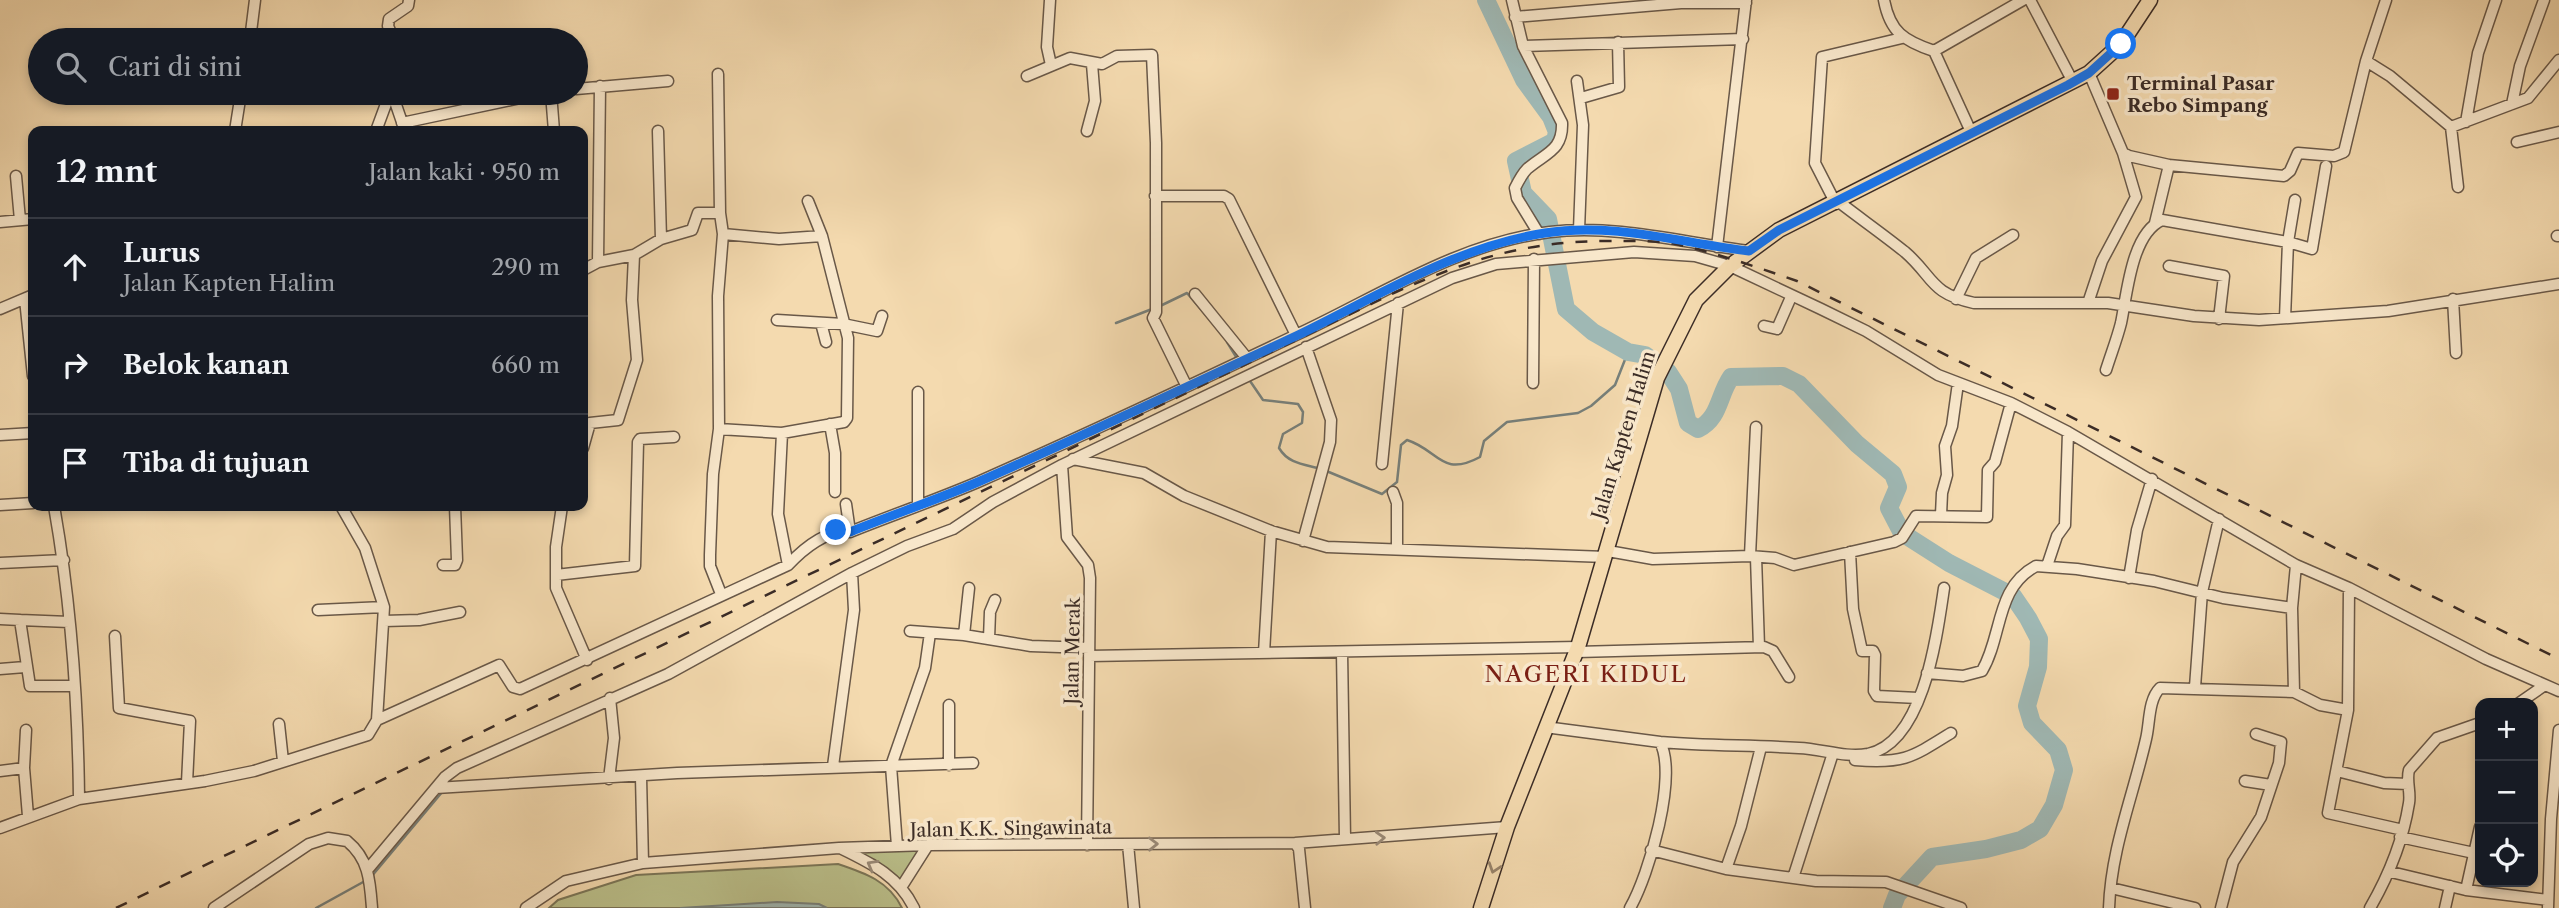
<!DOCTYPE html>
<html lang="id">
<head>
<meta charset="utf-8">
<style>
	body { margin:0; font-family:"Libre Caslon Text",serif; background:#20242c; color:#f1f3f6 }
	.controls { position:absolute; right:21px; bottom:21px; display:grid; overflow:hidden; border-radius:14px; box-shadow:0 4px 10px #0003 }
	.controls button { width:63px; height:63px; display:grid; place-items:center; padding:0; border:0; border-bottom:2px solid #363941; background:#171b24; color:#f1f3f6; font:35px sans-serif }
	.stop { position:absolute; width:21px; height:21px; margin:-16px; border:5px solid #1a73e8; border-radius:50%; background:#fff }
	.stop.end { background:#1a73e8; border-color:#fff; box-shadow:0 2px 7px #0008 }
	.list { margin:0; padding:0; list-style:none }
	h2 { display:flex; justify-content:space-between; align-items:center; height:91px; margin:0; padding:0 28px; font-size:30px }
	h2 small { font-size:23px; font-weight:400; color:#9ea1a6 }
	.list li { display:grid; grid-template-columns:46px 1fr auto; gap:21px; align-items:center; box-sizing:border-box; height:98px; padding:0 28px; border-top:2px solid #363941 }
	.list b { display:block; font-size:26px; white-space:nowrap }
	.list p { margin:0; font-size:23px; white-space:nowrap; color:#9ea1a6 }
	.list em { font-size:23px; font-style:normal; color:#9ea1a6 }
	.icon { flex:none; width:38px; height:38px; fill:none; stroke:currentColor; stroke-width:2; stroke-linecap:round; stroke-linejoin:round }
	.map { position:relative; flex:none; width:2559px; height:908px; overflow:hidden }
	.search { position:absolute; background:#171b24; box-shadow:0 4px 10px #0003; left:28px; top:28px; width:560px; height:77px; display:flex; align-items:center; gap:18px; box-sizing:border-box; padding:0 24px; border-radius:38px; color:#9ea1a6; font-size:26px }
	.panel { position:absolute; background:#171b24; box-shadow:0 4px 10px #0003; left:28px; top:126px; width:560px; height:385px; border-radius:14px }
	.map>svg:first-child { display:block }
</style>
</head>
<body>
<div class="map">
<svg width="2559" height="908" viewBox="0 0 2559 908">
	<rect width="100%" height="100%" fill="#f4daaf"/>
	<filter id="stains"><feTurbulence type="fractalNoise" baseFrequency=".00286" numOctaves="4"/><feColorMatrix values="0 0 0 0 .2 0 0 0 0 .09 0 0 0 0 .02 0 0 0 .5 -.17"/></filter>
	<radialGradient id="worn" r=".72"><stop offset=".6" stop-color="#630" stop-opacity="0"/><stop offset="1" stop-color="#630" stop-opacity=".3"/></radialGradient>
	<path fill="#bbc08b" stroke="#7b7658" stroke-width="2" d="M 922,846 L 901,880 L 875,860 L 845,849 Z
		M 838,864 C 865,873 889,881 902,908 L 549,908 L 558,900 L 636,875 Z"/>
	<path fill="#9fb8b4" stroke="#77807b" stroke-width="2" d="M 777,902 L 819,904 L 827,908 L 680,908 Z"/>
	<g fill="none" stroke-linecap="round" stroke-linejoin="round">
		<path stroke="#77807b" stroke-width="2.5" d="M 1158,307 L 1187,293 L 1210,320
			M 1116,323 L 1152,309
			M 1227,342 L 1238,360
			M 1248,378 L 1263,400 L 1298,404 L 1303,412 L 1302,423 L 1283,434 L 1279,448 C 1288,463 1302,464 1318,468
			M 1324,470 L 1382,494 L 1397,482 L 1401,445 L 1407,440 C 1439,450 1441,478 1480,457 L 1484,441 L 1507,422 L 1578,413 L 1591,406 L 1615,385 L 1628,352
			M 371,877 L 443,791
			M 316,908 L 365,881"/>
		<path stroke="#9fb8b4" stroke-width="18" d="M 1486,0 L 1524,80 L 1551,117 L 1557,132 L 1555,141 L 1516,161 L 1523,193 L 1548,219 L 1566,309 L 1593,332 L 1628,352 L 1645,355 L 1668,372 L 1679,389 L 1688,423 L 1698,429 C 1720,418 1718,396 1731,377 L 1783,376 L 1799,384 L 1857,444 L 1893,474 L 1898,487 L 1889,508 L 1902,533 L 1949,563 L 2013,596 L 2028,618 L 2039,639 L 2038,667 L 2027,706 L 2032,723 L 2058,750 L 2064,770 L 2054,805 L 2040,829 L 2021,840 L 1986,849 L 1932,857 L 1897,895 L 1892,908"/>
		<g stroke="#695848" stroke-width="13">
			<path id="minor" d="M 1050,0 L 1047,47 L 1051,65
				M 1512,0 L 1523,46 L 1743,39
				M 1884,0 C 1890,32 1904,41 1934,51 L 1972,134
				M 2030,0 L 2073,82
				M 1515,17 L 1681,3 L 1746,3
				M 250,40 L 255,0
				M 394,40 L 388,26 L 389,19 L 408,6 L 409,0
				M 1523,46 L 1562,123 C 1563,151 1545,153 1527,169 C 1522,174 1518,182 1515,188 L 1517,198 L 1539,234
				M 1934,51 L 2023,0
				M 2366,61 L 2390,76 L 2451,127 L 2528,98 L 2559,60
				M 2089,73 L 2123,153 L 2129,156 L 2169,165 L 2284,176 L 2290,171 L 2298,153 L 2334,156 L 2344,152 L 2366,61 L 2386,0
				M 718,74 L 720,213
				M 1027,76 L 1070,58 L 1102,64 L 1117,56 L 1152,55 L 1156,143 L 1156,312 L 1153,318 L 1186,385
				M 1577,81 L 1583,125 L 1579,230
				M 576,89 L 668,81
				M 392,93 L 405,131
				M 551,93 L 554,131
				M 1581,98 L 1619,87 L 1618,42
				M 2512,104 L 2520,66 L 2544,0
				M 2466,122 L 2478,53 L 2496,0
				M 402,123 L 544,93
				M 2451,127 L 2458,187
				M 235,131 L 241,93
				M 376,131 L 390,93
				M 658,131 L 661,239
				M 1087,131 L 1095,101 L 1092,64
				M 2517,142 L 2559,132
				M 16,176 L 20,220
				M 1155,196 L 1224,196 L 1229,199 L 1296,335
				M 2295,200 L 2288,242 L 2312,249 L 2326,166
				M 1839,202 C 1861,219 1884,235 1905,252 C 1934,277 1929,293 1974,303 L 2108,303 L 2194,316 L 2259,320 L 2388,311 L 2559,284
				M 1836,204 L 1815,163 L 1822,57 L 1902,38
				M 0,222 L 33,219
				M 2155,223 L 2169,165
				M 723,234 L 779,239 L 822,236 L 808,201
				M 2557,236 L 2559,236
				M 1717,247 L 1746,0
				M 598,262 L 600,86
				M 2169,266 L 2224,276 L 2219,319
				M 583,270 L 598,262 L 634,255 L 661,239 L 692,230 L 698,213 L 720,213 L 723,234 L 718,296 L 719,429 L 713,474 L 710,555 L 710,566 L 721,594
				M 1195,294 L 1246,357
				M 25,299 L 33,376
				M 1956,299 L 1976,258 L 2013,235
				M 2453,299 L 2456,353
				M 2088,303 L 2102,261 L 2136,197 L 2123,153
				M 0,309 L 33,295
				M 777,320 L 843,324 L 877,331 L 882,316
				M 821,323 L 826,342
				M 1764,326 L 1777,329 L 1791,297
				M 2106,370 C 2111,354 2117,339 2121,323 C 2127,295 2131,234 2162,220 L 2288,242 L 2285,318
				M 1533,383 L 1534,259
				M 918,392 L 918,504
				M 830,424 L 835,453 L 835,492
				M 719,429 L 782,433
				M 0,435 L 33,433
				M 583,448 L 590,423 L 618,420 L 637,360 L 632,300 L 634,255
				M 1073,459 L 1144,473 L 1184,496 L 1271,531 L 1327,547 L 1606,557
				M 1382,464 L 1398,303
				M 1062,465 L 1067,537 L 1088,565 L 1090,578 L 1087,845
				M 1393,492 L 1397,503 L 1397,549
				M 846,504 L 850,532
				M 0,505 L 33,503
				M 54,506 C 71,602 78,702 79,799
				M 341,506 L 365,548 L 384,607 L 377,720
				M 562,506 L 556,547 L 556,588 L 587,660
				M 1941,515 L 1942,493 L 1947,475 L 1945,446 L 1952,426 L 1958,383
				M 1303,541 L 1330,442 L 1331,420 L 1306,347
				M 1608,551 L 1653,559 L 1750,556 L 1775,558 L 1794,565 L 1894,542 L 1902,538 L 1916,516 L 1987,517 L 1988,470 L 1995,462 L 2011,403
				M 1850,552 L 1853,609 L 1862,651 L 1873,651 L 1875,655 L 1874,691 L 1877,696 L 1918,698
				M 1750,556 L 1756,427
				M 1756,557 L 1759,647
				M 0,563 L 64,560
				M 443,565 L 455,565 L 457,560 L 455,506
				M 788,565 L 778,514 L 782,433 L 844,422 L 847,418 L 848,338 L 822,236
				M 2047,566 L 2057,536 L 2065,525 L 2068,432
				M 556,575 L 635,566 L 638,442 L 640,439 L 674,437
				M 2129,578 L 2137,530 L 2152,479
				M 2349,588 L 2348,710 L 2328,813 L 2403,830
				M 318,610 L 384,607
				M 0,619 L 20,620 L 30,686 L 72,686
				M 20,620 L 69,622
				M 384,621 L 419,620 L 460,612
				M 910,631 L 964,635 L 1031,646 L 1089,648
				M 964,635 L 969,588
				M 115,636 L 119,708 L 190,721 L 187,783
				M 989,639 L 990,612 L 995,600
				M 1342,652 L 1345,839
				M 1577,652 L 1764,647 L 1773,651 L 1789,677
				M 1264,653 L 1271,531
				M 1089,656 L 1578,647
				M 0,669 L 25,667
				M 1927,673 L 1963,676 L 1982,671 C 2003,635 1995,588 2036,566 L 2077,569 L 2154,581 L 2223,598 L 2292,608
				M 2195,687 L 2202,592 L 2219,519
				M 2294,692 L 2292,608 L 2296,565
				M 2519,703 L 2545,685
				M 279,724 L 283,761
				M 1545,727 L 1660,742 C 1678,776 1649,875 1630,908
				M 1660,742 C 1706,746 1753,745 1799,748 C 1822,749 1845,758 1868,754 C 1924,742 1937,635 1944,588
				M 1855,760 C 1903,764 1911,758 1951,733
				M 949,765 L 949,705
				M 833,766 L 854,610 L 852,573
				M 24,768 L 26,730
				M 0,771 L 24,768 L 28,816
				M 2337,771 L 2384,783 L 2408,784
				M 641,777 L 643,863
				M 609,779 L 614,738 L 610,698
				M 2245,781 L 2271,785
				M 436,788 L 677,773 L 973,763
				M 0,828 L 79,799 L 205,781 L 254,771 L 368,735 L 377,720 L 499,665 L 513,687 L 520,689 L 788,565 C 803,549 827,529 850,532 C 892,515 936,500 978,482 C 1085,435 1191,385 1296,335 C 1378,297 1458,243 1550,232 C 1618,224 1683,243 1750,251
				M 2400,837 L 2474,853
				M 1295,843 L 1299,849 L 1305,908
				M 1128,844 L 1134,908
				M 897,846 L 891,766 L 925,668 L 930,633
				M 842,849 C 873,864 899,877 914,908
				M 1651,850 L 1726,869 L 1741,826 L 1761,747
				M 368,869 L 445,777 L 457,768 L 668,674 L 852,573 L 907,546 L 953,529 L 993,502 L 1062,465 L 1452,278 L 1496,264 L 1634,252 L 1695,256 L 1730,266 L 1821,309 L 1866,331 L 1938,375 L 2011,403 L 2068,432 L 2296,565 L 2349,588 L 2486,659 L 2559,691
				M 1726,869 L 1816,881 L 1886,882 L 1961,908
				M 2391,872 L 2466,890 L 2548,900
				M 1793,878 L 1833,753
				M 902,886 L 928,845
				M 2111,888 L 2195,908
				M 2466,890 L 2480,827
				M 214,908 L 309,844 L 328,838 L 347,841 C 369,859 370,881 372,908
				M 526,908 L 566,881 L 643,863 L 839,848 L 928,845 L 1295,843 L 1507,827
				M 2109,908 C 2111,849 2133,796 2146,739 C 2150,723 2148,700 2160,688 L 2294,692 L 2320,705 L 2348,710
				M 2221,908 L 2233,862 L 2261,817 L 2279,763 L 2281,742 L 2256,734
				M 2370,908 C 2389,875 2403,841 2409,803 C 2411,792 2406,781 2409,770 L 2437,738 L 2480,723
				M 2445,908 L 2450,886
				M 2548,908 L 2551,819 L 2559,730"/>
		</g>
		<g stroke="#3b2c26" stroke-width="17">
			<path id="major" d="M 1481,908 L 1507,827 L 1578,647 L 1657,378 L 1696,300 L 1730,266 L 1779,230 L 2089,73 L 2121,44 L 2150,0"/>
		</g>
		<use href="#minor" stroke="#f8e7cb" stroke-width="10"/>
		<use href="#major" stroke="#f4daaf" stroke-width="14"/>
		<path stroke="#3b2c26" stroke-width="2.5" stroke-dasharray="12 12" stroke-linecap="butt" d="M 116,908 L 1396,292 C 1473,258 1527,241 1611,241 C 1634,241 1658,240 1680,245 C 1720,254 1759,268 1797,281 L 2559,659"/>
	</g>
	<defs><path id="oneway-chevron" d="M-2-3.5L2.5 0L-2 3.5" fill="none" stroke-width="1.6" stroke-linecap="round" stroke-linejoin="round" transform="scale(1.75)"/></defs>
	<g stroke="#9a8a78">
		<use href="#oneway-chevron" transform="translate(1380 838) rotate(-3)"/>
		<use href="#oneway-chevron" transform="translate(1153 844) rotate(-1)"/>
		<use href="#oneway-chevron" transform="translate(872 865) rotate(-151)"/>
	</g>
	<use stroke="#98836a" href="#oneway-chevron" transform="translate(1494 868) rotate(108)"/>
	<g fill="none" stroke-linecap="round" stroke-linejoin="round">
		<path stroke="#1a73e8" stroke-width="9" d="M 836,530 L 850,532 C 892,515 936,500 978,482 C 1085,435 1191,385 1296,336 C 1377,297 1454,247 1545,233 C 1614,222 1681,243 1749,251 L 1779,230 L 2068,85 L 2089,73 L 2121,44"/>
	</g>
	<rect fill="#8f2418" stroke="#f8e7cb" stroke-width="2.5" x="2106" y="87" width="14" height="14" rx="3.5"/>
	<g text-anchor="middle" stroke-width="7" stroke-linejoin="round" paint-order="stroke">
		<g font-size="19" font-weight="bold" fill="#3b2c26" stroke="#f8e7cb" text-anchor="start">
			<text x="2127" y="90">Terminal Pasar<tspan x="2127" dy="22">Rebo Simpang</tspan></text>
		</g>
		<g font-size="19" fill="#3b2c26" stroke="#f8e7cb">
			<text transform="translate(1623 435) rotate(-73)" y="7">Jalan Kapten Halim</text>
			<text transform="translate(1072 651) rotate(-89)" y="7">Jalan Merak</text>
			<text transform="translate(1011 828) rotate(-1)" y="7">Jalan K.K. Singawinata</text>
		</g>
		<g font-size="23" letter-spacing="2" fill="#7a1f14" stroke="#f8e7cb">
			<text x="1586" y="682">NAGERI KIDUL</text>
		</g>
	</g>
	<rect width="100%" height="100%" filter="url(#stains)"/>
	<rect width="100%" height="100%" fill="url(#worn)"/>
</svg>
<div class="controls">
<button>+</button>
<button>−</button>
<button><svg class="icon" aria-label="locate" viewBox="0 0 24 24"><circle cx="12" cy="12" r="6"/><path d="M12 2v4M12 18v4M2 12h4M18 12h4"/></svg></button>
</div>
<div class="stop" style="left:2121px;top:44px"></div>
<div class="stop end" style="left:836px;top:530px"></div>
<div class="search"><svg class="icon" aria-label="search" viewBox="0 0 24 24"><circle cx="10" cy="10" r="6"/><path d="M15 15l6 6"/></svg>Cari di sini</div>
<section class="panel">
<h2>12 mnt<small>Jalan kaki · 950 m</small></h2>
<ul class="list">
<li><svg class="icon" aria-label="ahead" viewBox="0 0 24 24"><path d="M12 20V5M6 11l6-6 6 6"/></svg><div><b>Lurus</b><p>Jalan Kapten Halim</p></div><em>290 m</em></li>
<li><svg class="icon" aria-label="right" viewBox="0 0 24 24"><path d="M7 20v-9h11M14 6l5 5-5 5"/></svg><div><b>Belok kanan</b></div><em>660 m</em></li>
<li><svg class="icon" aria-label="arrive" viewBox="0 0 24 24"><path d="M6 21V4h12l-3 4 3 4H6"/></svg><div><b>Tiba di tujuan</b></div></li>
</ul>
</section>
</div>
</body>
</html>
